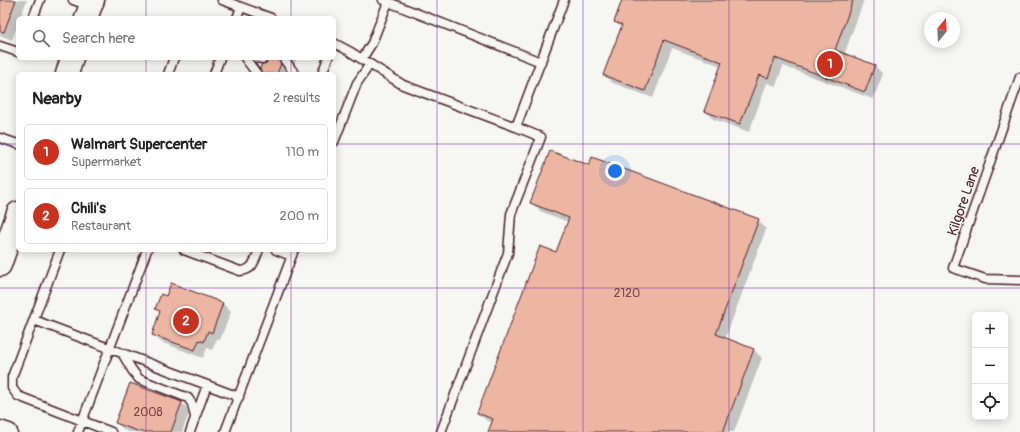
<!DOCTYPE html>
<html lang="en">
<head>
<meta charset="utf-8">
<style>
	body { margin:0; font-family:Pangolin,sans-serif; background:#f6f6f6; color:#222 }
	.controls { position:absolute; right:12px; bottom:12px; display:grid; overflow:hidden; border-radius:6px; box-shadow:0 2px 10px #0003 }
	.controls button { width:36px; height:36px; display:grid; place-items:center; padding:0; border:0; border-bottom:1px solid #e0e0e0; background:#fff; color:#222; font:20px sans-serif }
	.compass { position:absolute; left:924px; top:12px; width:36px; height:36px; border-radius:50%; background:#fff; box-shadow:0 2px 10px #0003; rotate:18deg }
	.you { position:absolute; left:615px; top:171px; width:14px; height:14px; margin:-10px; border:3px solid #fff; border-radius:50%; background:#1a73e8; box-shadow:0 0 0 6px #1a73e833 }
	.badge { display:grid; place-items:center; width:26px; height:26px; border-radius:50%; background:#c8321e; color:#fff; font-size:13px; font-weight:700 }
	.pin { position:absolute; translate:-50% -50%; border:2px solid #fff; box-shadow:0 1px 4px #0006 }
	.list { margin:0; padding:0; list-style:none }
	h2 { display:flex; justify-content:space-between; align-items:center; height:52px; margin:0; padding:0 16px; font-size:17px }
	h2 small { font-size:13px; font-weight:400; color:#767676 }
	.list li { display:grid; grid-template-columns:26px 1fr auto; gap:12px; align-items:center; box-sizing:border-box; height:56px; margin:0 8px 8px; padding:0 8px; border:1px solid #e0e0e0; border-radius:6px }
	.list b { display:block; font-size:15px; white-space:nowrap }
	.list p { margin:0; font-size:13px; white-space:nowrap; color:#767676 }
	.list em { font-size:13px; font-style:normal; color:#767676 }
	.icon { flex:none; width:22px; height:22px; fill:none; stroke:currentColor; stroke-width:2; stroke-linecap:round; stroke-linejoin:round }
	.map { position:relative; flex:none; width:1020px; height:432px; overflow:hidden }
	.search { position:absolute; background:#fff; box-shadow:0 2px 10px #0003; left:16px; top:16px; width:320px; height:44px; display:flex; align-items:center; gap:10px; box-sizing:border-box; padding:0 14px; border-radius:6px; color:#767676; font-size:15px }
	.panel { position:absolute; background:#fff; box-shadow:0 2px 10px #0003; left:16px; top:72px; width:320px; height:180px; border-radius:6px }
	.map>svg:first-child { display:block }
</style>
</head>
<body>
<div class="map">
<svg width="1020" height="432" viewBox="0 0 1020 432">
	<rect width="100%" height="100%" fill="#f6f6f2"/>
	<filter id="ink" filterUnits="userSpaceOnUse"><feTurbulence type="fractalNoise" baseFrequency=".025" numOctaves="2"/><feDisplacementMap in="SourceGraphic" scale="8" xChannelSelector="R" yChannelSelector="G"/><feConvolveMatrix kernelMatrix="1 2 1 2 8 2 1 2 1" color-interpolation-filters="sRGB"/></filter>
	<g filter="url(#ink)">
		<path fill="#0003" d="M 0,0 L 27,0 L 20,18 L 18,18 L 18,24 L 12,40 L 0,35 Z
			M 623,0 L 864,0 L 844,55 L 875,66 L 883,74 L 873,99 L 783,66 L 776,86 L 767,83 L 749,132 L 713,119 L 705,111 L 721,66 L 672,48 L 653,98 L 613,83 L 604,75 L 622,28 L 615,22 Z
			M 265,58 L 293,58 L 296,61 L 291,74 L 259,74 Z
			M 589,166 L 758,220 L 766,229 L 725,339 L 753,349 L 762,358 L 734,432 L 489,432 L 493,423 L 487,421 L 478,412 L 557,253 L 568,222 L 540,211 L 532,203 Z
			M 167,297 L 222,303 L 231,312 L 220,340 L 217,339 L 212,350 L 207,348 L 203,358 L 161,342 L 153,334 L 161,313 L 156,309 Z
			M 182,403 L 190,411 L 182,432 L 128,432 L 124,430 L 116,422 Z"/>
		<path fill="#edb6a2" stroke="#4a1f2b" d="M 0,0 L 16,0 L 4,32 L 0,31 Z
			M 622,0 L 853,0 L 835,50 L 875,65 L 865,92 L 775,58 L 768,78 L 759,75 L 740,124 L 704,111 L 722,62 L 664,40 L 645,91 L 603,75 L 622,25 L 614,22 Z
			M 264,58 L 283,58 L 277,74 L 258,74 Z
			M 550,151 L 589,165 L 592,157 L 759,219 L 716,334 L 754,349 L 723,432 L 488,432 L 493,419 L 477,413 L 540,246 L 556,252 L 569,218 L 530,203 Z
			M 171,283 L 223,303 L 212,333 L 208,331 L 204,342 L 199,340 L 195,350 L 152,335 L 160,311 L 155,309 L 161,294 L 166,296 Z
			M 130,383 L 182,402 L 171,432 L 140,432 L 115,423 Z"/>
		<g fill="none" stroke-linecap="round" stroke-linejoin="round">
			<g stroke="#4a1f2b" stroke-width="11">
				<path id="lane" d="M 73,0 L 90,6
					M 222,0 L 271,18
					M 383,0 L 541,62
					M 33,18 L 40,0
					M 237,18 L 241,7
					M 334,43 L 349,51 L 403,85 L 516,127
					M 0,46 L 18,52
					M 245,58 L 257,74
					M 257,58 L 263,59
					M 283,58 L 295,74
					M 362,59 L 372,43 L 388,2
					M 168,74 L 174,58
					M 214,74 L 220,58
					M 322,74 L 328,58
					M 1020,77 L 953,268 L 985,279 L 1020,280
					M 0,138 L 18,144
					M 334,142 L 357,83 L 370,64
					M 60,250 L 12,377 L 12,388 L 18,396 L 111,432
					M 184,250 L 240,271 C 254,270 254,261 259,250
					M 276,250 L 291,256
					M 34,320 L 239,397
					M 122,353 L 132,370 L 139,379 L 188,398 L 192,404 L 195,417
					M 78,432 L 147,250
					M 190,432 L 207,385
					M 225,432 L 294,250
					M 441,432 L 508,253 L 511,214 L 541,137 L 516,127 L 564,0"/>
			</g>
			<g stroke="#4a1f2b" stroke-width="19">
				<path id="street" d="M 0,429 L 9,432"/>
			</g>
			<g stroke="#4a1f2b" stroke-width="25">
				<path id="secondary" d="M 86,18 L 93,0
					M 67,74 L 72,58
					M 0,265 L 18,213"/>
			</g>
			<use href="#lane" stroke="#f6f6f2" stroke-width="8"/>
			<use href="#street" stroke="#f6f6f2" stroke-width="16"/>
			<use href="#secondary" stroke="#f6f6f2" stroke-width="22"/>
		</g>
	</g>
	<path fill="none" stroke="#7b2cbf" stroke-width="1" stroke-opacity="0.55" d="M 146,0 L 146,18M 291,0 L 291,18M 437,0 L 437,432M 583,0 L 583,432M 729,0 L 729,432M 874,0 L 874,432M 146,58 L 146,74M 291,58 L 291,74M 0,144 L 18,144M 334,144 L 1020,144M 146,250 L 146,432M 291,250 L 291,432M 0,288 L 1020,288"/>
	<g text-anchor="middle" stroke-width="3" stroke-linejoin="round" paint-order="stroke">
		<g font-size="12" fill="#734549">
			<text x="627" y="297">2120</text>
			<text x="148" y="416">2008</text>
		</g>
		<g font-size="14" fill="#4a1f2b" stroke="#f6f6f2">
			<text transform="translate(963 201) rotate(-71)" y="5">Kilgore Lane</text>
		</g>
	</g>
</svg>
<div class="controls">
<button>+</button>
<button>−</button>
<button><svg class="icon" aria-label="locate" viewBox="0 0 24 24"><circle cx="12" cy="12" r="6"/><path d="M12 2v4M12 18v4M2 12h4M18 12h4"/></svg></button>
</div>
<svg class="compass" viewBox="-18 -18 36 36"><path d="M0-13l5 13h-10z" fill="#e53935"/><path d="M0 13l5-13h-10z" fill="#767676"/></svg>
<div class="you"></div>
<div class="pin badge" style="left:830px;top:64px">1</div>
<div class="pin badge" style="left:186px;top:321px">2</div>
<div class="search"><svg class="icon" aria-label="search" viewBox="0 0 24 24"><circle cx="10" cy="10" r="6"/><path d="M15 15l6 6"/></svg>Search here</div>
<section class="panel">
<h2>Nearby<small>2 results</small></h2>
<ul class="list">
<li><span class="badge">1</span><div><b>Walmart Supercenter</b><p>Supermarket</p></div><em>110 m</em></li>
<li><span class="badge">2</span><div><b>Chili's</b><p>Restaurant</p></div><em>200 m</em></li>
</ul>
</section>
</div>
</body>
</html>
